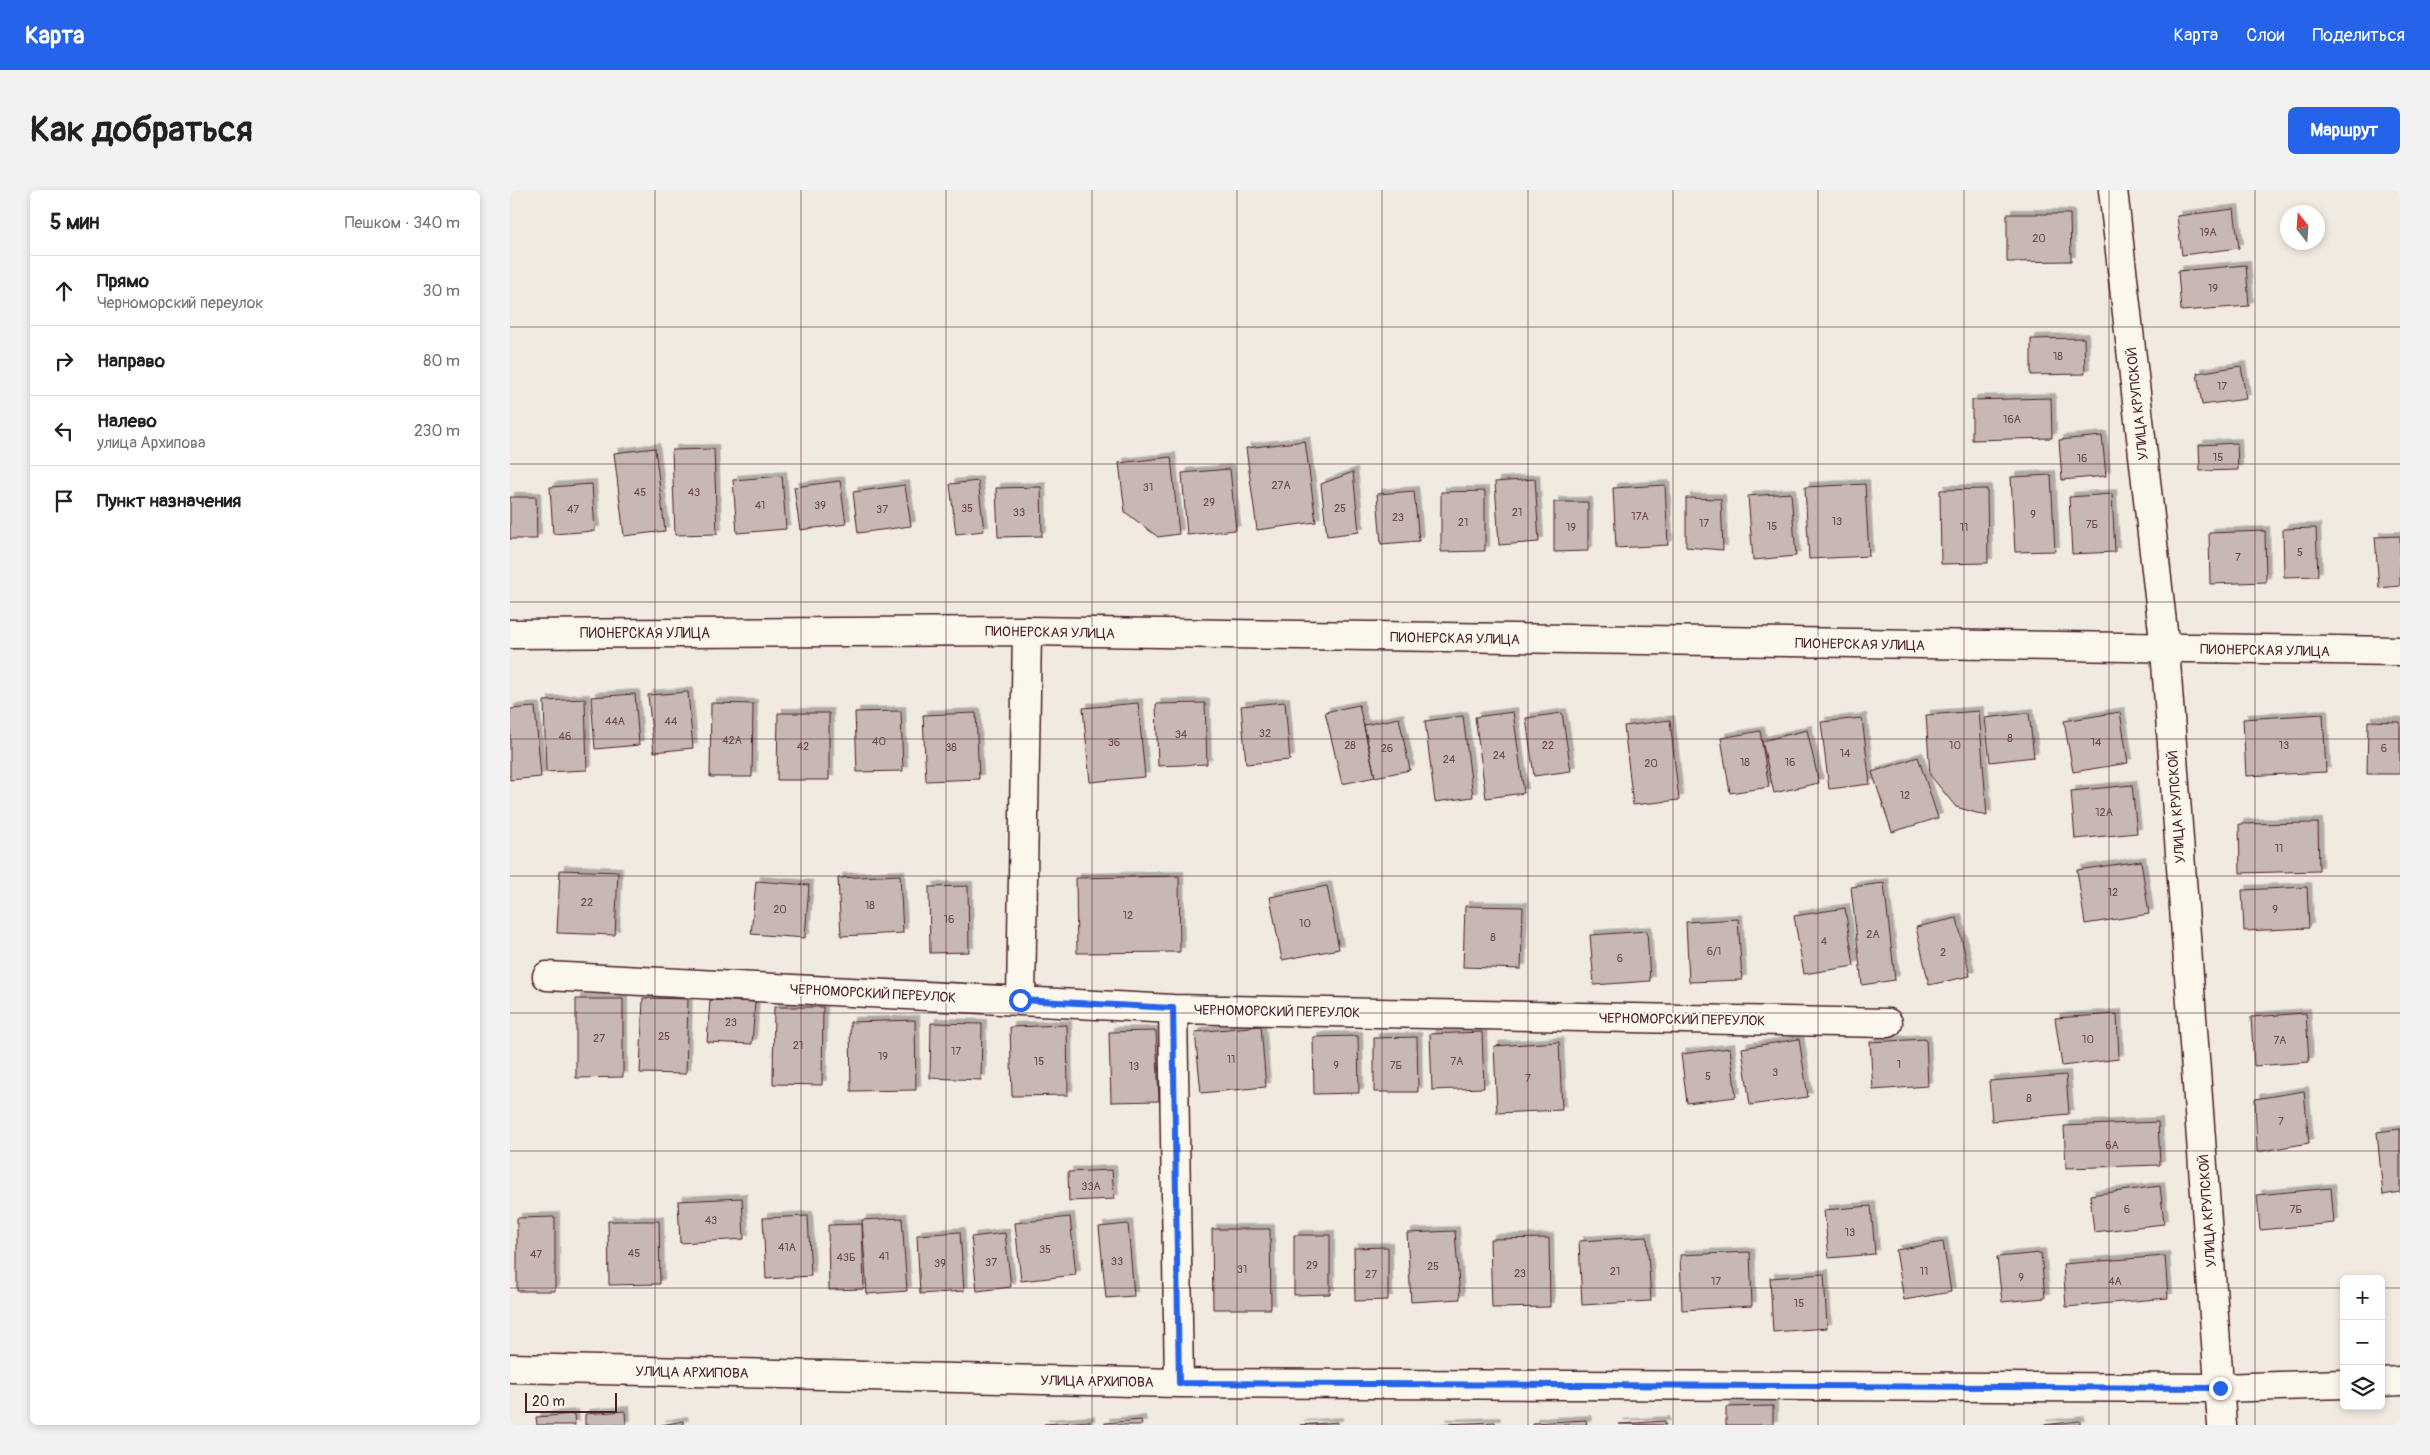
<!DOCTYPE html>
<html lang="ru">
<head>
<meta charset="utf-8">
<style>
	body { margin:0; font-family:Pangolin,sans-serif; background:#f2f2f2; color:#202124 }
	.controls { position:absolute; right:15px; bottom:15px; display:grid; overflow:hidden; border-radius:8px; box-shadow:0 2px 8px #0003 }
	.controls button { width:45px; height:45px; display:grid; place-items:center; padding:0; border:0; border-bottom:1px solid #e0e0e0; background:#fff; color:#202124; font:25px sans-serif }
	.compass { position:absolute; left:1770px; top:15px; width:45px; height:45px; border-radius:50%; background:#fff; box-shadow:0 2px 8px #0003; rotate:343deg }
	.scale { position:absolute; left:15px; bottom:12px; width:92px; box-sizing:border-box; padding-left:5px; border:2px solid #4a1f2b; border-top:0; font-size:14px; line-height:18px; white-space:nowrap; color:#4a1f2b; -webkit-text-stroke:4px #fbf7ec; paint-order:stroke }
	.stop { position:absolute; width:15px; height:15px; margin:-11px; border:4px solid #2563eb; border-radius:50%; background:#fff }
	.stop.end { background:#2563eb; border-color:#fff; box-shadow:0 1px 5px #0008 }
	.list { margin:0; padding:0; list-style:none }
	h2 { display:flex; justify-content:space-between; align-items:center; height:65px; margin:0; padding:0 20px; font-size:21px }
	h2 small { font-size:16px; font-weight:400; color:#757577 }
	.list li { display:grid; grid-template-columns:32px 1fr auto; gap:15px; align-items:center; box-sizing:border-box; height:70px; padding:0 20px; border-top:1px solid #e0e0e0 }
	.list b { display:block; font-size:19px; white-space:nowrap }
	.list p { margin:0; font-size:16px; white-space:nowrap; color:#757577 }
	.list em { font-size:16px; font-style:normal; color:#757577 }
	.icon { flex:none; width:28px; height:28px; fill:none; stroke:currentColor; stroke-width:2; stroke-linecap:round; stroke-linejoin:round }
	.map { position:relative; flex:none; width:1890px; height:1235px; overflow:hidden; border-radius:8px }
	header { display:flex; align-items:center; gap:30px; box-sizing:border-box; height:70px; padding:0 25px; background:#2563eb; color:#fff }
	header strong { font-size:24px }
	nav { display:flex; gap:28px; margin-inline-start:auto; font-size:18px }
	.intro { display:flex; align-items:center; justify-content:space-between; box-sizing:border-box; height:120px; padding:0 30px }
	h1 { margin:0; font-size:35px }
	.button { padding:12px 22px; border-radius:8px; background:#2563eb; color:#fff; font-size:18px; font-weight:700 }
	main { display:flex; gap:30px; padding:0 30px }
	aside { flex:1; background:#fff; border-radius:8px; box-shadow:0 2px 8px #0003 }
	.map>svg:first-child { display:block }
</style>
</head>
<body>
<header>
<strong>Карта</strong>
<nav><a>Карта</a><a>Слои</a><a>Поделиться</a></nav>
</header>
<div class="intro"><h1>Как добраться</h1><a class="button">Маршрут</a></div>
<main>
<aside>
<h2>5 мин<small>Пешком · 340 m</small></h2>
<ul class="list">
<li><svg class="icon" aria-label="ahead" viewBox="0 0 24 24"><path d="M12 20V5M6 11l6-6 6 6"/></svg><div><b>Прямо</b><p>Черноморский переулок</p></div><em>30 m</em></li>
<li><svg class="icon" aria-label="right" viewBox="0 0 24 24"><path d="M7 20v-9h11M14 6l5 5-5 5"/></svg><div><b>Направо</b></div><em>80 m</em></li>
<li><svg class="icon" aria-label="left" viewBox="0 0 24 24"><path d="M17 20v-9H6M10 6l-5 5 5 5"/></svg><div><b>Налево</b><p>улица Архипова</p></div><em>230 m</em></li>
<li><svg class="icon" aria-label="arrive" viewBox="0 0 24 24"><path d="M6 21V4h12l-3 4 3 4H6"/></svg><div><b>Пункт назначения</b></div></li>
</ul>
</aside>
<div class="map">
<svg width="1890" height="1235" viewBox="0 0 1890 1235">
	<defs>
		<filter id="shadow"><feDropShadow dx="4.5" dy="-4.5" stdDeviation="0" flood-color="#0004"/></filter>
	</defs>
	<rect width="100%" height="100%" fill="#f0eae0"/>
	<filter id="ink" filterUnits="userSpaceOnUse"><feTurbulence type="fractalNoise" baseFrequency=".02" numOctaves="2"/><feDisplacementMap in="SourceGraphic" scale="10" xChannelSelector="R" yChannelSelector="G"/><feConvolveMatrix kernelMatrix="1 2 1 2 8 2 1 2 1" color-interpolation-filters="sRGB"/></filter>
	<g filter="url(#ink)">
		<path fill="#c8b8b3" stroke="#4a1f2b" filter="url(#shadow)" d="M 1724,19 L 1729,58 L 1672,65 L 1667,26 Z
			M 1497,24 L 1560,24 L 1561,71 L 1497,72 Z
			M 1736,75 L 1739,116 L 1671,121 L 1668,81 Z
			M 1574,148 L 1575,184 L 1521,185 L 1521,149 Z
			M 1731,176 L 1736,209 L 1692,215 L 1687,183 Z
			M 1541,208 L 1542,248 L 1462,250 L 1462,210 Z
			M 1592,246 L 1596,286 L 1552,290 L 1549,250 Z
			M 795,251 L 806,332 L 747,340 L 736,258 Z
			M 1727,253 L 1728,280 L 1690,281 L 1689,255 Z
			M 145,258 L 155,341 L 114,346 L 104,263 Z
			M 204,259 L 207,344 L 165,345 L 162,260 Z
			M 661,267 L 669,344 L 648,347 L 615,322 L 609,273 Z
			M 720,279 L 726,340 L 677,345 L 672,283 Z
			M 843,282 L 849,342 L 817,346 L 811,294 Z
			M 1541,285 L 1545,361 L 1505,362 L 1501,287 Z
			M 272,286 L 276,339 L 227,343 L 223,290 Z
			M 1025,289 L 1029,352 L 989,355 L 985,292 Z
			M 330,291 L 336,334 L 290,340 L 284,297 Z
			M 468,291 L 474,341 L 446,344 L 440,294 Z
			M 82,294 L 85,341 L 43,344 L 40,297 Z
			M 1355,294 L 1359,366 L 1299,369 L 1295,297 Z
			M 395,295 L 401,336 L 348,343 L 343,302 Z
			M 1155,295 L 1158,355 L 1106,358 L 1103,298 Z
			M 531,297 L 532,346 L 488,347 L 486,298 Z
			M 1477,299 L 1478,373 L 1431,374 L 1430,300 Z
			M 904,301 L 909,351 L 871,354 L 867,304 Z
			M 975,301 L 975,361 L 931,362 L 931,302 Z
			M 1281,303 L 1286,366 L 1243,370 L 1238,306 Z
			M 1602,304 L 1605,362 L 1562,364 L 1559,307 Z
			M 0,307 L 26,307 L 27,349 L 0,349 Z
			M 1176,308 L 1211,309 L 1213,360 L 1176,357 Z
			M 1044,312 L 1078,312 L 1078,361 L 1044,362 Z
			M 1806,338 L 1808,386 L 1774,387 L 1773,339 Z
			M 1755,341 L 1756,392 L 1700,394 L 1699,343 Z
			M 1890,346 L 1890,396 L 1869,398 L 1865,347 Z
			M 178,502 L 183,558 L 144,562 L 138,505 Z
			M 125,504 L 129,555 L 85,559 L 81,507 Z
			M 75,509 L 77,580 L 36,582 L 34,511 Z
			M 775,512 L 780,570 L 736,574 L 731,516 Z
			M 201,513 L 243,514 L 242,587 L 200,587 Z
			M 628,513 L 635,587 L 580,592 L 573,518 Z
			M 695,513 L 697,574 L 648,576 L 646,514 Z
			M 849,515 L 865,587 L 832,594 L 815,522 Z
			M 25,517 L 31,587 L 0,590 L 0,519 Z
			M 391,521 L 393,581 L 347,582 L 345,522 Z
			M 1469,521 L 1477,626 L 1446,617 L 1420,585 L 1416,525 Z
			M 1003,522 L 1014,603 L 976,608 L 965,527 Z
			M 1610,522 L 1618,573 L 1563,582 L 1554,531 Z
			M 268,523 L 319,523 L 319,590 L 267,590 Z
			M 466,523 L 469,589 L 416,591 L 413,525 Z
			M 1052,523 L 1061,581 L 1024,586 L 1016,528 Z
			M 1519,523 L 1524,567 L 1480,572 L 1475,528 Z
			M 1813,524 L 1816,582 L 1736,586 L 1733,529 Z
			M 953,526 L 963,607 L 925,612 L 915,531 Z
			M 889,528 L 900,580 L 865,587 L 854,535 Z
			M 1352,528 L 1360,594 L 1319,599 L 1311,532 Z
			M 1160,530 L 1169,610 L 1123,615 L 1114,536 Z
			M 1858,531 L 1890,532 L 1890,584 L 1857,584 Z
			M 1297,540 L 1309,593 L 1264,603 L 1252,551 Z
			M 1250,541 L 1259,597 L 1220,603 L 1211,548 Z
			M 1408,567 L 1428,628 L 1382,642 L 1362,582 Z
			M 1622,595 L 1627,643 L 1565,649 L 1561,601 Z
			M 1808,633 L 1809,681 L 1730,683 L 1729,634 Z
			M 1631,671 L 1639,724 L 1575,734 L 1567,680 Z
			M 50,680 L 108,682 L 105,745 L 47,743 Z
			M 390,685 L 393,743 L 331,746 L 328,688 Z
			M 669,686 L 670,762 L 567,763 L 566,688 Z
			M 246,691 L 299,695 L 295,748 L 241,744 Z
			M 1374,693 L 1385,790 L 1352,795 L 1341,697 Z
			M 458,696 L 459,762 L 420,763 L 419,697 Z
			M 817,696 L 829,759 L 772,770 L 760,707 Z
			M 1797,697 L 1799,738 L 1734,741 L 1732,700 Z
			M 955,716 L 1013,717 L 1011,779 L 953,777 Z
			M 1335,718 L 1344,776 L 1294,784 L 1284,726 Z
			M 1447,728 L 1460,786 L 1419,795 L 1406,737 Z
			M 1228,729 L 1232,790 L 1179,792 L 1176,732 Z
			M 1137,741 L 1140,791 L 1084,795 L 1080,745 Z
			M 133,808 L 178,809 L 176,884 L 130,883 Z
			M 66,809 L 113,809 L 113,887 L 66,888 Z
			M 200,810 L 245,812 L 242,854 L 197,852 Z
			M 264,817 L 313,817 L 312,895 L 263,894 Z
			M 1796,823 L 1799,872 L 1744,876 L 1741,827 Z
			M 1607,824 L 1609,869 L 1552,876 L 1545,828 Z
			M 405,830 L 406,900 L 341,901 L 340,832 Z
			M 421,833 L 472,834 L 471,890 L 420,888 Z
			M 557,835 L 558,905 L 502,906 L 500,837 Z
			M 751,836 L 756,897 L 691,903 L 685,842 Z
			M 646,841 L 649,911 L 601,912 L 599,842 Z
			M 972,842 L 974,898 L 922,900 L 920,844 Z
			M 848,846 L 849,903 L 804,904 L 803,847 Z
			M 907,847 L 908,902 L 864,902 L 864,848 Z
			M 1289,849 L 1298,907 L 1240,915 L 1232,858 Z
			M 1416,849 L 1418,896 L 1363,900 L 1360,852 Z
			M 1049,852 L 1052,920 L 987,923 L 984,856 Z
			M 1220,858 L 1226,907 L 1177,913 L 1171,864 Z
			M 1556,885 L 1559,924 L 1482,931 L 1479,891 Z
			M 1794,901 L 1799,953 L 1747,962 L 1745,909 Z
			M 1648,932 L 1650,975 L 1556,978 L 1554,936 Z
			M 1890,939 L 1890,1002 L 1873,1005 L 1867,942 Z
			M 602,980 L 604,1009 L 559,1011 L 558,982 Z
			M 1650,996 L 1654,1034 L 1584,1042 L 1580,1005 Z
			M 1821,998 L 1824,1033 L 1750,1040 L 1747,1005 Z
			M 232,1008 L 234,1049 L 170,1053 L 168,1011 Z
			M 1361,1016 L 1365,1064 L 1319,1068 L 1314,1020 Z
			M 298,1026 L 301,1086 L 256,1089 L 253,1028 Z
			M 45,1027 L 45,1101 L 7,1101 L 7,1028 Z
			M 560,1027 L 566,1085 L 511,1091 L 505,1033 Z
			M 392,1028 L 397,1101 L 357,1104 L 352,1030 Z
			M 98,1031 L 149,1031 L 150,1094 L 99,1095 Z
			M 352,1034 L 354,1099 L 319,1100 L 318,1035 Z
			M 618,1034 L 624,1106 L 596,1108 L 589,1037 Z
			M 702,1039 L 760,1039 L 761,1119 L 703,1119 Z
			M 945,1041 L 950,1109 L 901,1112 L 897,1043 Z
			M 450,1042 L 454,1101 L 410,1104 L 407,1045 Z
			M 495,1043 L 501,1097 L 467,1101 L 461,1047 Z
			M 784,1045 L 820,1045 L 820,1104 L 784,1105 Z
			M 1137,1047 L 1141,1111 L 1072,1115 L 1069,1051 Z
			M 1039,1048 L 1040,1117 L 982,1118 L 980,1049 Z
			M 1433,1052 L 1441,1102 L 1394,1110 L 1386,1060 Z
			M 878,1057 L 878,1110 L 845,1111 L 844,1058 Z
			M 1240,1062 L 1242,1116 L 1172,1120 L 1170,1065 Z
			M 1531,1063 L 1535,1108 L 1492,1112 L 1487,1067 Z
			M 1655,1066 L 1658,1108 L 1556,1117 L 1553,1074 Z
			M 1314,1084 L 1317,1138 L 1263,1142 L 1260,1088 Z
			M 1263,1216 L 1263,1235 L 1216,1235 L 1216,1217 Z
			M 115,1221 L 116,1235 L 75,1235 L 75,1224 Z
			M 64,1224 L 65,1235 L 27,1235 L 26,1227 Z
			M 631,1230 L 632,1235 L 595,1235 L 595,1233 Z
			M 1076,1230 L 1077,1235 L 1023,1235 L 1023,1233 Z
			M 173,1231 L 174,1235 L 151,1235 Z
			M 580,1231 L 580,1235 L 534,1235 L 534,1234 Z
			M 1155,1231 L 1156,1235 L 1109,1234 Z
			M 1570,1231 L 1570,1235 L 1532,1235 Z
			M 828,1232 L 828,1235 L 790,1235 Z
			M 985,1232 L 986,1235 L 932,1235 L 932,1234 Z"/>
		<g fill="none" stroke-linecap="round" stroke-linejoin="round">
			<g stroke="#4a1f2b" stroke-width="31">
				<path id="minor" d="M 1603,0 L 1655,459 L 1712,1235
					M 0,444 L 517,441 L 1890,461
					M 37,786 L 663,819 L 1378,833
					M 511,810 L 517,441
					M 663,819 L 669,1193
					M 0,1178 L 669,1193 L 1710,1198 L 1834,1194
					M 1871,1192 L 1890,1191"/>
			</g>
			<use href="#minor" stroke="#fbf7ec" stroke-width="28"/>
		</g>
	</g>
	<g fill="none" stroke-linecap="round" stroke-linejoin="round" filter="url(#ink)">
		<path stroke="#2563eb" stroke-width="6" d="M 510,810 L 663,818 L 669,1193 L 1710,1198"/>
	</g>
	<path fill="none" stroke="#4a1f2b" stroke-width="1" stroke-opacity="0.55" d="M 145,0 L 145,1235M 291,0 L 291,1235M 436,0 L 436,1235M 582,0 L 582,1235M 727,0 L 727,1235M 872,0 L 872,1235M 1018,0 L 1018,1235M 1163,0 L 1163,1235M 1308,0 L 1308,1235M 1454,0 L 1454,1235M 1599,0 L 1599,1235M 1745,0 L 1745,1235M 0,137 L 1890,137M 0,274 L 1890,274M 0,412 L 1890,412M 0,549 L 1890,549M 0,686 L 1890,686M 0,823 L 1890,823M 0,961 L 1890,961M 0,1098 L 1834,1098M 1871,1098 L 1890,1098"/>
	<g text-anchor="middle" stroke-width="4" stroke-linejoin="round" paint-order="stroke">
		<g font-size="11" fill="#6a454d">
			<text x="1698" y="46">19А</text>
			<text x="1529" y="52">20</text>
			<text x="1703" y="102">19</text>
			<text x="1548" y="170">18</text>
			<text x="1712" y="200">17</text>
			<text x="1502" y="233">16А</text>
			<text x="1708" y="271">15</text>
			<text x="1572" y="272">16</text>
			<text x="771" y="299">27А</text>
			<text x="638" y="301">31</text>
			<text x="130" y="306">45</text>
			<text x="184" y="306">43</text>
			<text x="699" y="316">29</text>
			<text x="250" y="319">41</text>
			<text x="310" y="319">39</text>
			<text x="457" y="322">35</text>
			<text x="830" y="322">25</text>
			<text x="63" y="323">47</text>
			<text x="372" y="323">37</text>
			<text x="509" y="326">33</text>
			<text x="1007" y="326">21</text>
			<text x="1523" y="328">9</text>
			<text x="1130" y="330">17А</text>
			<text x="888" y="331">23</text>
			<text x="1327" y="335">13</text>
			<text x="953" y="336">21</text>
			<text x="1194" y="337">17</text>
			<text x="1582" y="338">7Б</text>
			<text x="1262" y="340">15</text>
			<text x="1061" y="341">19</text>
			<text x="1454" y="341">11</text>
			<text x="1790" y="366">5</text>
			<text x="1728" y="371">7</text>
			<text x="105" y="535">44А</text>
			<text x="161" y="535">44</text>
			<text x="755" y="547">32</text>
			<text x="671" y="548">34</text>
			<text x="55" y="550">46</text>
			<text x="1500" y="552">8</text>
			<text x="222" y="554">42А</text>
			<text x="369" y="555">40</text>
			<text x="604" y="556">36</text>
			<text x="1586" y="556">14</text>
			<text x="840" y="559">28</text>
			<text x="1038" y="559">22</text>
			<text x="1445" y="559">10</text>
			<text x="1774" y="559">13</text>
			<text x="293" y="560">42</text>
			<text x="441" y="561">38</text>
			<text x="877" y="562">26</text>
			<text x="1874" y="562">6</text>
			<text x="1335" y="567">14</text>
			<text x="989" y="569">24</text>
			<text x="939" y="573">24</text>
			<text x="1235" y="576">18</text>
			<text x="1280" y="576">16</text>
			<text x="1141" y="577">20</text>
			<text x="1395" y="609">12</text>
			<text x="1594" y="626">12А</text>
			<text x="1769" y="662">11</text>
			<text x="1603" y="706">12</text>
			<text x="77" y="716">22</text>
			<text x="360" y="719">18</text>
			<text x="270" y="723">20</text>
			<text x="1765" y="723">9</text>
			<text x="618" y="729">12</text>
			<text x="439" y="733">16</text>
			<text x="795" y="737">10</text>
			<text x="1363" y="748">2А</text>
			<text x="983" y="751">8</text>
			<text x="1314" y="755">4</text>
			<text x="1204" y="765">6/1</text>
			<text x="1433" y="766">2</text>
			<text x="1110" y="772">6</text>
			<text x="221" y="836">23</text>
			<text x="154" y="850">25</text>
			<text x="89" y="852">27</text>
			<text x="1578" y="853">10</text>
			<text x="1770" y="854">7А</text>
			<text x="288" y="859">21</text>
			<text x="446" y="865">17</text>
			<text x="373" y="870">19</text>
			<text x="721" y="873">11</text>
			<text x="529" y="875">15</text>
			<text x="947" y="875">7А</text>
			<text x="1389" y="878">1</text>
			<text x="826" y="879">9</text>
			<text x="886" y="879">7Б</text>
			<text x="624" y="880">13</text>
			<text x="1265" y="886">3</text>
			<text x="1198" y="890">5</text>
			<text x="1018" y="892">7</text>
			<text x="1519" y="912">8</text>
			<text x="1771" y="935">7</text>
			<text x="1602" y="959">6А</text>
			<text x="581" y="1000">33А</text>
			<text x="1617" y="1023">6</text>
			<text x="1786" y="1023">7Б</text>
			<text x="201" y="1034">43</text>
			<text x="1340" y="1046">13</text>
			<text x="277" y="1061">41А</text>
			<text x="535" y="1063">35</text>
			<text x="124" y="1067">45</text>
			<text x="26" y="1068">47</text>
			<text x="374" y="1070">41</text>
			<text x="336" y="1071">43Б</text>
			<text x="607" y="1075">33</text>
			<text x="481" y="1076">37</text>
			<text x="430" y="1077">39</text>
			<text x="802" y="1079">29</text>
			<text x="923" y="1080">25</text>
			<text x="732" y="1083">31</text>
			<text x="1105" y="1085">21</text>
			<text x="1414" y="1085">11</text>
			<text x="1010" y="1087">23</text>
			<text x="861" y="1088">27</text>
			<text x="1511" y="1091">9</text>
			<text x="1206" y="1095">17</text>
			<text x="1605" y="1095">4А</text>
			<text x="1289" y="1117">15</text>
		</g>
		<g font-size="14" fill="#4a1f2b" stroke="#fbf7ec">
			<text transform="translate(1627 214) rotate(-96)" y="5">УЛИЦА КРУПСКОЙ</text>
			<text transform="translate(540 442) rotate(1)" y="5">ПИОНЕРСКАЯ УЛИЦА</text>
			<text x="135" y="448">ПИОНЕРСКАЯ УЛИЦА</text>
			<text transform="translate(945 448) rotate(1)" y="5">ПИОНЕРСКАЯ УЛИЦА</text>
			<text transform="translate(1350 454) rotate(1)" y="5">ПИОНЕРСКАЯ УЛИЦА</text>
			<text transform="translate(1755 460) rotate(1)" y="5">ПИОНЕРСКАЯ УЛИЦА</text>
			<text transform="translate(1666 617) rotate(-94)" y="5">УЛИЦА КРУПСКОЙ</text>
			<text transform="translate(363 803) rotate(3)" y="5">ЧЕРНОМОРСКИЙ ПЕРЕУЛОК</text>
			<text transform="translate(767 821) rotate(1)" y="5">ЧЕРНОМОРСКИЙ ПЕРЕУЛОК</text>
			<text transform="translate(1172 829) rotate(1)" y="5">ЧЕРНОМОРСКИЙ ПЕРЕУЛОК</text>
			<text transform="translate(1697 1021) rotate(-94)" y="5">УЛИЦА КРУПСКОЙ</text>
			<text transform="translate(182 1182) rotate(1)" y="5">УЛИЦА АРХИПОВА</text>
			<text transform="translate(587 1191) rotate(1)" y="5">УЛИЦА АРХИПОВА</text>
		</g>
	</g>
</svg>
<div class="controls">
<button>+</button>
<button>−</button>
<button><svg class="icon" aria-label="layers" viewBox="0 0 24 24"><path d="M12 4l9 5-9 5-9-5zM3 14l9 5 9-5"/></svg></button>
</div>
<svg class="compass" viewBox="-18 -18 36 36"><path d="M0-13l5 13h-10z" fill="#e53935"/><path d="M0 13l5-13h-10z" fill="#757577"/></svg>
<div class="scale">20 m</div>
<div class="stop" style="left:510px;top:810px"></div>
<div class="stop end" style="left:1710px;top:1198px"></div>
</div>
</main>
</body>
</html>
